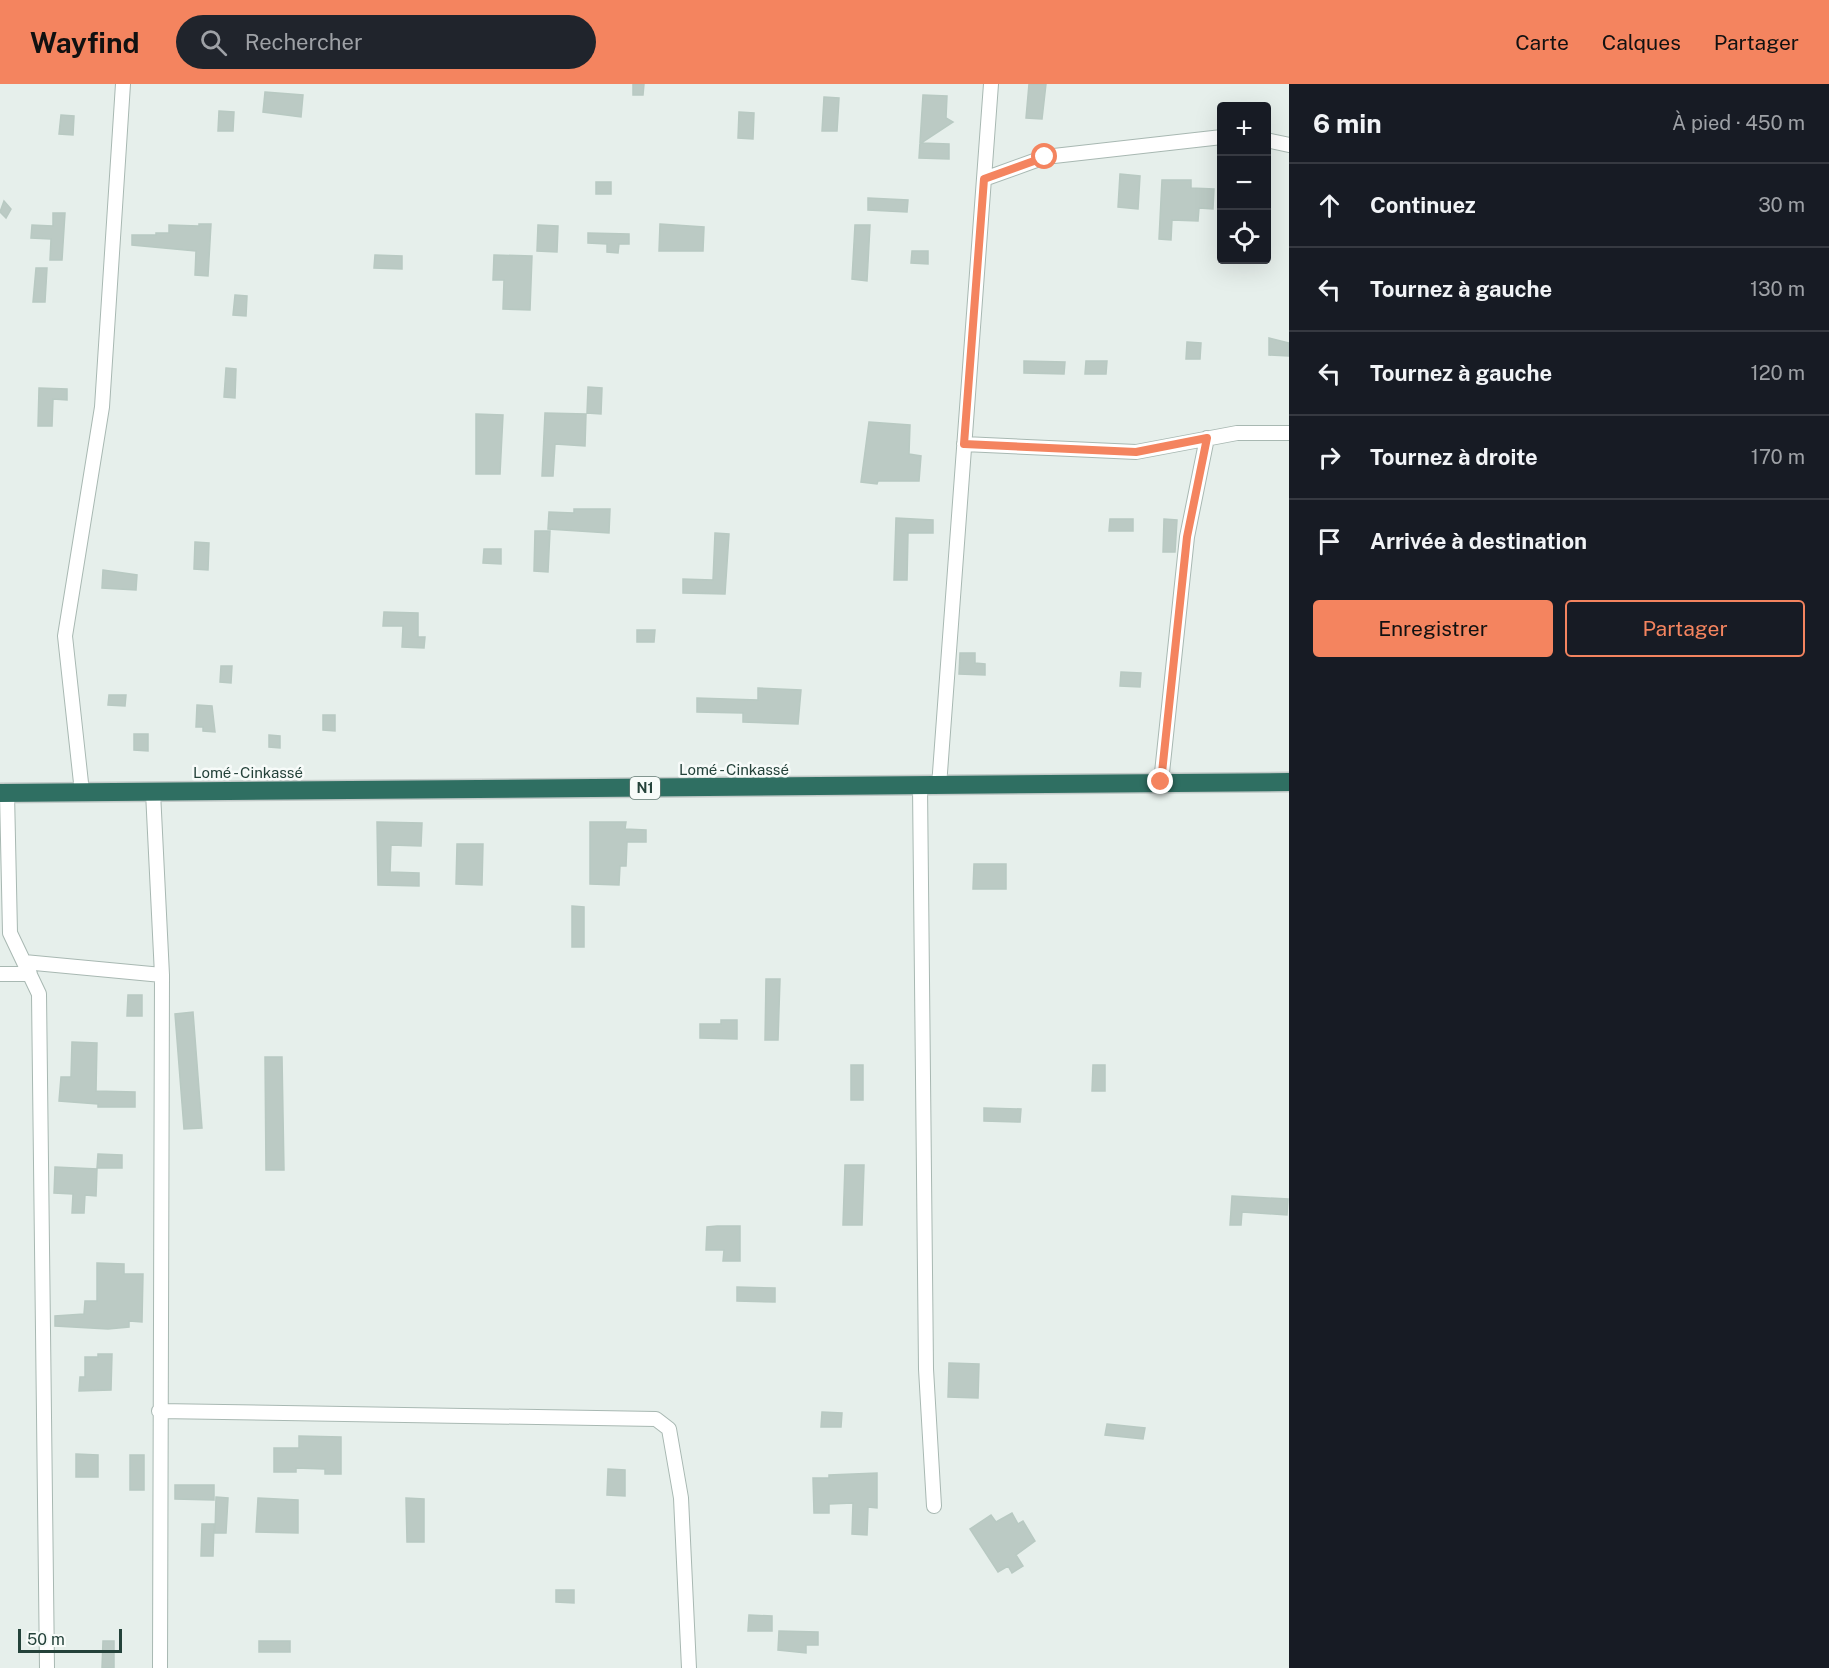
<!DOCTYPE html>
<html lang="fr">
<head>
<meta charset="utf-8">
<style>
	body { margin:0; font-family:"Public Sans",sans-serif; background:#20242c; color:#f1f3f6 }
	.controls { position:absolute; right:18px; top:18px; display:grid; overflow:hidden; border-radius:6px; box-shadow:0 6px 24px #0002 }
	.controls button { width:54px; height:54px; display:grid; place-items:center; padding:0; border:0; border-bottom:2px solid #363941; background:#171b24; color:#f1f3f6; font:30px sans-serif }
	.scale { position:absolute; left:18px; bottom:15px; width:104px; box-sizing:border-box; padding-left:6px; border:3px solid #24423a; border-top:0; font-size:16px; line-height:21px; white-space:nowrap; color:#24423a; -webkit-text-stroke:4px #f7fbf9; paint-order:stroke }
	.stop { position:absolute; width:18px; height:18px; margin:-14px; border:4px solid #f4845f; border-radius:50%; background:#fff }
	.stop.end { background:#f4845f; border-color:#fff; box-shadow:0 2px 6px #0008 }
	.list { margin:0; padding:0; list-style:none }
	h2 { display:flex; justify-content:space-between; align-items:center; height:78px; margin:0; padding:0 24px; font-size:26px }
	h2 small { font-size:20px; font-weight:400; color:#9ea1a6 }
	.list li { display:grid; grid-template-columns:39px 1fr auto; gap:18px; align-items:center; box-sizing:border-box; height:84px; padding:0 24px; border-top:2px solid #363941 }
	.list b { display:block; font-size:22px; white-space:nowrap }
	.list em { font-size:20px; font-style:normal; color:#9ea1a6 }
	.actions { display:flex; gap:12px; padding:18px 24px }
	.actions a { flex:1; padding:14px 0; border:2px solid #f4845f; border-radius:6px; text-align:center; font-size:21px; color:#f4845f }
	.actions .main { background:#f4845f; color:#111 }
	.icon { flex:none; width:33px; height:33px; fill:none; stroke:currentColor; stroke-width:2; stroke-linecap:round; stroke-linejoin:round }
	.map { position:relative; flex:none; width:1289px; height:1584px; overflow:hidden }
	header { display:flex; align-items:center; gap:36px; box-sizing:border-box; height:84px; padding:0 30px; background:#f4845f; color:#111 }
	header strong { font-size:28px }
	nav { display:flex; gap:33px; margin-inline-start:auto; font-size:21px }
	.search { width:420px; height:54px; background:#20242c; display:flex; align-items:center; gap:15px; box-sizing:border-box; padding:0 21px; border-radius:33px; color:#9ea1a6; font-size:22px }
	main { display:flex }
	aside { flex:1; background:#171b24 }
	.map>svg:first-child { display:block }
</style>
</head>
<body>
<header>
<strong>Wayfind</strong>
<div class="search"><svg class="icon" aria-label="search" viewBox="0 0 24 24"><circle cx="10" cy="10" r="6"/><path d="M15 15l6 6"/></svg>Rechercher</div>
<nav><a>Carte</a><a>Calques</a><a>Partager</a></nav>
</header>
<main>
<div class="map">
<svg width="1289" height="1584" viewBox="0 0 1289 1584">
	<rect width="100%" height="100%" fill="#e6efeb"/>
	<path fill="#bbcac4" stroke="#b8c9c2" stroke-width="1.5" d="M 633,0 L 644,0 L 643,11 L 633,11 Z
		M 1029,0 L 1046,0 L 1042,35 L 1026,34 Z
		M 265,8 L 303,11 L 301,33 L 263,28 Z
		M 923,11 L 947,12 L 946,34 L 953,38 L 921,59 L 949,60 L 949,75 L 919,74 Z
		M 824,13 L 839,14 L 837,47 L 822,47 Z
		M 219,27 L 234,28 L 233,47 L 218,47 Z
		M 739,28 L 754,29 L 753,55 L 738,54 Z
		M 61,31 L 74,32 L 73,51 L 59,50 Z
		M 1120,90 L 1140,92 L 1138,125 L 1118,123 Z
		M 1162,96 L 1191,96 L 1191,104 L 1214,105 L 1213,125 L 1199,124 L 1198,137 L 1172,136 L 1171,156 L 1159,155 Z
		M 596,98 L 611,98 L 611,110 L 596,110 Z
		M 868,114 L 908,116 L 907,128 L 868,126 Z
		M 4,117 L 11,125 L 6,134 L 0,128 Z
		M 53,129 L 65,129 L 62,176 L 50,176 L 51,155 L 31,154 L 32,141 L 53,142 Z
		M 199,140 L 211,140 L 208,192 L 195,191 L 196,167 L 132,161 L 132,151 L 156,151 L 156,149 L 169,149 L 169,141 L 199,142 Z
		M 660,140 L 704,143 L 703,167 L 659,167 Z
		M 538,141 L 558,142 L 557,168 L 537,167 Z
		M 855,141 L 870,141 L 867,197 L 852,195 Z
		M 588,149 L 629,150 L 629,160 L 619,160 L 618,169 L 607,168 L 607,160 L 588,159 Z
		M 912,167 L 928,167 L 928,180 L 911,179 Z
		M 375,171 L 402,172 L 402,185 L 374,184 Z
		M 494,171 L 532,172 L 530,226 L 503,225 L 504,196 L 493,196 Z
		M 36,184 L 47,184 L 45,218 L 33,218 Z
		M 235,211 L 247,212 L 246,232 L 233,231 Z
		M 1269,254 L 1289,259 L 1289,272 L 1269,271 Z
		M 1187,258 L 1201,259 L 1200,275 L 1186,275 Z
		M 1024,277 L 1065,278 L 1064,290 L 1024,289 Z
		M 1086,277 L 1107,277 L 1106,290 L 1085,290 Z
		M 226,284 L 236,285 L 235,314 L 224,313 Z
		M 588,303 L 602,304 L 601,330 L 587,329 Z
		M 39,304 L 67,305 L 67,316 L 53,315 L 52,342 L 38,342 Z
		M 545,329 L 586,330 L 585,362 L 555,360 L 553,392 L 542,392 Z
		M 476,330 L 503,331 L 500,390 L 476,390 Z
		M 869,338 L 910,341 L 909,370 L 921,372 L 919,397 L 878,397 L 877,400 L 861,398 Z
		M 574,425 L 610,425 L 609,449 L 548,445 L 549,428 L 574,429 Z
		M 896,434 L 933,436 L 933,449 L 908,449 L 907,496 L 894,496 Z
		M 1110,435 L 1133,435 L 1133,447 L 1109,447 Z
		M 1164,435 L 1177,436 L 1175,468 L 1163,468 Z
		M 535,447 L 550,447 L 548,488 L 534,487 Z
		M 715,449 L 729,450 L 725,510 L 683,509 L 683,495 L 713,496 Z
		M 195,458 L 209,459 L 208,486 L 194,485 Z
		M 484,465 L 501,465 L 501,480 L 483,479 Z
		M 103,486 L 137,491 L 136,506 L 102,504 Z
		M 384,528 L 418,529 L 418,553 L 425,553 L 424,564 L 402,563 L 403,542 L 383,542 Z
		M 637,546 L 655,546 L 654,558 L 637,558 Z
		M 960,569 L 975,569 L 975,579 L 985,580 L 985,591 L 959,590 Z
		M 221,582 L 232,582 L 231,599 L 220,598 Z
		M 1121,588 L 1141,589 L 1140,603 L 1120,602 Z
		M 758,604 L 801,606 L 798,640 L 743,638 L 743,629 L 697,628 L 697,614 L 758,616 Z
		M 109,611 L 126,611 L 125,622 L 108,621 Z
		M 197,621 L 212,622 L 215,648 L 203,647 L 203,643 L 196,643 Z
		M 323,631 L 335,631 L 335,647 L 323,646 Z
		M 134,650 L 148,650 L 148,667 L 134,666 Z
		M 269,651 L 280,652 L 280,664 L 269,663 Z
		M 377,738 L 422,739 L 421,762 L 391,761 L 390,788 L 419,789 L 419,802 L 378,801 Z
		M 590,738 L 626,738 L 625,745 L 646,746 L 646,758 L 627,758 L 626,782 L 620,782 L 619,801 L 590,800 Z
		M 457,760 L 483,760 L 482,801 L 456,800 Z
		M 974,780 L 1006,780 L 1006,805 L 973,805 Z
		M 572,822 L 584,823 L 584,863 L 572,863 Z
		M 766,895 L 780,895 L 778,956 L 765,956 Z
		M 128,911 L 142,911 L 142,932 L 127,932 Z
		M 193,928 L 202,1044 L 184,1045 L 175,930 Z
		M 721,936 L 737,936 L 737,955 L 700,954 L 700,940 L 721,940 Z
		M 72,958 L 97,959 L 96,1007 L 135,1008 L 135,1023 L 98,1023 L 98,1020 L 59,1017 L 61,993 L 71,993 Z
		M 265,973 L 282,973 L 284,1086 L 266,1086 Z
		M 851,981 L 863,981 L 863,1016 L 851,1016 Z
		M 1093,981 L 1105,981 L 1105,1007 L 1092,1007 Z
		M 984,1024 L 1021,1025 L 1020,1038 L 984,1037 Z
		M 98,1070 L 122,1071 L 122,1084 L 97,1084 Z
		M 845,1081 L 864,1081 L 862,1141 L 843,1141 Z
		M 55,1083 L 97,1085 L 96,1112 L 85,1111 L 84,1129 L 72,1129 L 73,1110 L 54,1109 Z
		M 1232,1112 L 1288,1115 L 1287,1131 L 1242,1128 L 1241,1141 L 1230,1141 Z
		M 717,1142 L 740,1142 L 740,1177 L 723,1177 L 724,1166 L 706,1166 L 707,1143 Z
		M 97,1179 L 124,1180 L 124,1190 L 143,1190 L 142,1238 L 129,1237 L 129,1243 L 108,1245 L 55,1242 L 55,1232 L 84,1230 L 85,1217 L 97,1217 Z
		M 737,1203 L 775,1204 L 775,1218 L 737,1217 Z
		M 98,1270 L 112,1270 L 111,1306 L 79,1307 L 80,1293 L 85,1293 L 85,1273 L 98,1273 Z
		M 949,1279 L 979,1280 L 978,1314 L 948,1313 Z
		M 822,1328 L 842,1329 L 841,1343 L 821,1343 Z
		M 1107,1340 L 1145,1344 L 1143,1355 L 1105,1351 Z
		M 299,1352 L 341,1353 L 341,1390 L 325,1390 L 325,1385 L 296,1384 L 296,1388 L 274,1388 L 274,1364 L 299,1364 Z
		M 76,1370 L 98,1371 L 98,1393 L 76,1393 Z
		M 130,1371 L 144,1371 L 144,1406 L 130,1406 Z
		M 608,1385 L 625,1386 L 625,1412 L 607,1411 Z
		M 877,1389 L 877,1424 L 868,1423 L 867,1451 L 852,1450 L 853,1419 L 829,1420 L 829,1429 L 814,1429 L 813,1394 L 829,1394 L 829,1391 Z
		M 175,1401 L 214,1401 L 214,1416 L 175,1415 Z
		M 216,1413 L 228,1414 L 226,1449 L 215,1449 Z
		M 258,1414 L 298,1416 L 298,1449 L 256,1448 Z
		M 406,1414 L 424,1415 L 424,1458 L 407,1458 Z
		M 1012,1429 L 1018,1440 L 1023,1437 L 1035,1457 L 1016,1471 L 1023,1482 L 1012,1489 L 1008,1482 L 998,1488 L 970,1445 L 991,1431 L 996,1438 Z
		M 202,1440 L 214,1440 L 213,1472 L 201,1472 Z
		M 556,1506 L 574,1506 L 574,1519 L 556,1518 Z
		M 749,1531 L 772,1532 L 772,1547 L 748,1547 Z
		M 779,1547 L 818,1548 L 818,1561 L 806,1561 L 806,1569 L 778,1566 Z
		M 103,1557 L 114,1557 L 114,1584 L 102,1584 Z
		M 259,1557 L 290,1557 L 290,1568 L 259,1568 Z"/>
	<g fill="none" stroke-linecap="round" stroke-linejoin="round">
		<g stroke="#a8b8b2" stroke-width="16">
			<path id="minor" d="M 1266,56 L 1289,61
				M 984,95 L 1045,73 L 1222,53
				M 964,360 L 1136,368 L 1237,349 L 1289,349
				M 1161,698 L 1187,453 L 1207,354
				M 920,702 L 926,1285 L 934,1422
				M 939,702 L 991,0
				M 82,708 L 65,552 L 102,323 L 123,0
				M 153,708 L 162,891 L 160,1584
				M 7,709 L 10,849 L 39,910 L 47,1584
				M 24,878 L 162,891
				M 0,890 L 30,890
				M 159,1327 L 656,1335 L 669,1345 L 681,1414 L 689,1584"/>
		</g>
		<g stroke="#c2cac8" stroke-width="21">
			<path id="highway" d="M 0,709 L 1289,698"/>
		</g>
		<use href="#minor" stroke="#fff" stroke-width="14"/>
		<use href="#highway" stroke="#2f6f62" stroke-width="18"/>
	</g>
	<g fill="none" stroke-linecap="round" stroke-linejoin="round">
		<path stroke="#f4845f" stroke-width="8" d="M 1045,73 L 984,95 L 964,360 L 1136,368 L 1207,354 L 1187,453 L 1161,698"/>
	</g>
	<g text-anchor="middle" stroke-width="5" stroke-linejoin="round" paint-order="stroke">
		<rect fill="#f7fbf9" stroke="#637a73" stroke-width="1.5" x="630" y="693" width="30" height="22" rx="4.5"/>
		<g font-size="14" font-weight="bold" fill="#24423a">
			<text x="645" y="709">N1</text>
		</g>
		<g font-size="15" fill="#24423a" stroke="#f7fbf9">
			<text x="734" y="691">Lomé - Cinkassé</text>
			<text x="248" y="694">Lomé - Cinkassé</text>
		</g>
	</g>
</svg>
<div class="controls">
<button>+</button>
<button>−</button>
<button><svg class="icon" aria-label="locate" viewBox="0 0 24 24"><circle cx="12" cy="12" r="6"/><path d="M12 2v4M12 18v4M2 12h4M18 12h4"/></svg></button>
</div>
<div class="scale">50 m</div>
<div class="stop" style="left:1045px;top:73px"></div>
<div class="stop end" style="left:1161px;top:698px"></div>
</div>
<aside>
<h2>6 min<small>À pied · 450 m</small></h2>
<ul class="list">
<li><svg class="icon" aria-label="ahead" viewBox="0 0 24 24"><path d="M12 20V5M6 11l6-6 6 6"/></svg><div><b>Continuez</b></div><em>30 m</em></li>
<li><svg class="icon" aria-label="left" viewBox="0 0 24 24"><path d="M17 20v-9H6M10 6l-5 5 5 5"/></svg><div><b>Tournez à gauche</b></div><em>130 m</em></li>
<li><svg class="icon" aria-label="left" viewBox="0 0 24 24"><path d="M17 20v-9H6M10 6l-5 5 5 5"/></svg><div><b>Tournez à gauche</b></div><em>120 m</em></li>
<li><svg class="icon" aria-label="right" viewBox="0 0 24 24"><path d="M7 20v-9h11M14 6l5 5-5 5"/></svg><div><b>Tournez à droite</b></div><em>170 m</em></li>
<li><svg class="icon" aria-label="arrive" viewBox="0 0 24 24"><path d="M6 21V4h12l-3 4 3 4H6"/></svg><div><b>Arrivée à destination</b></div></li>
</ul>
<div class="actions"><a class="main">Enregistrer</a><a>Partager</a></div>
</aside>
</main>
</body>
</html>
